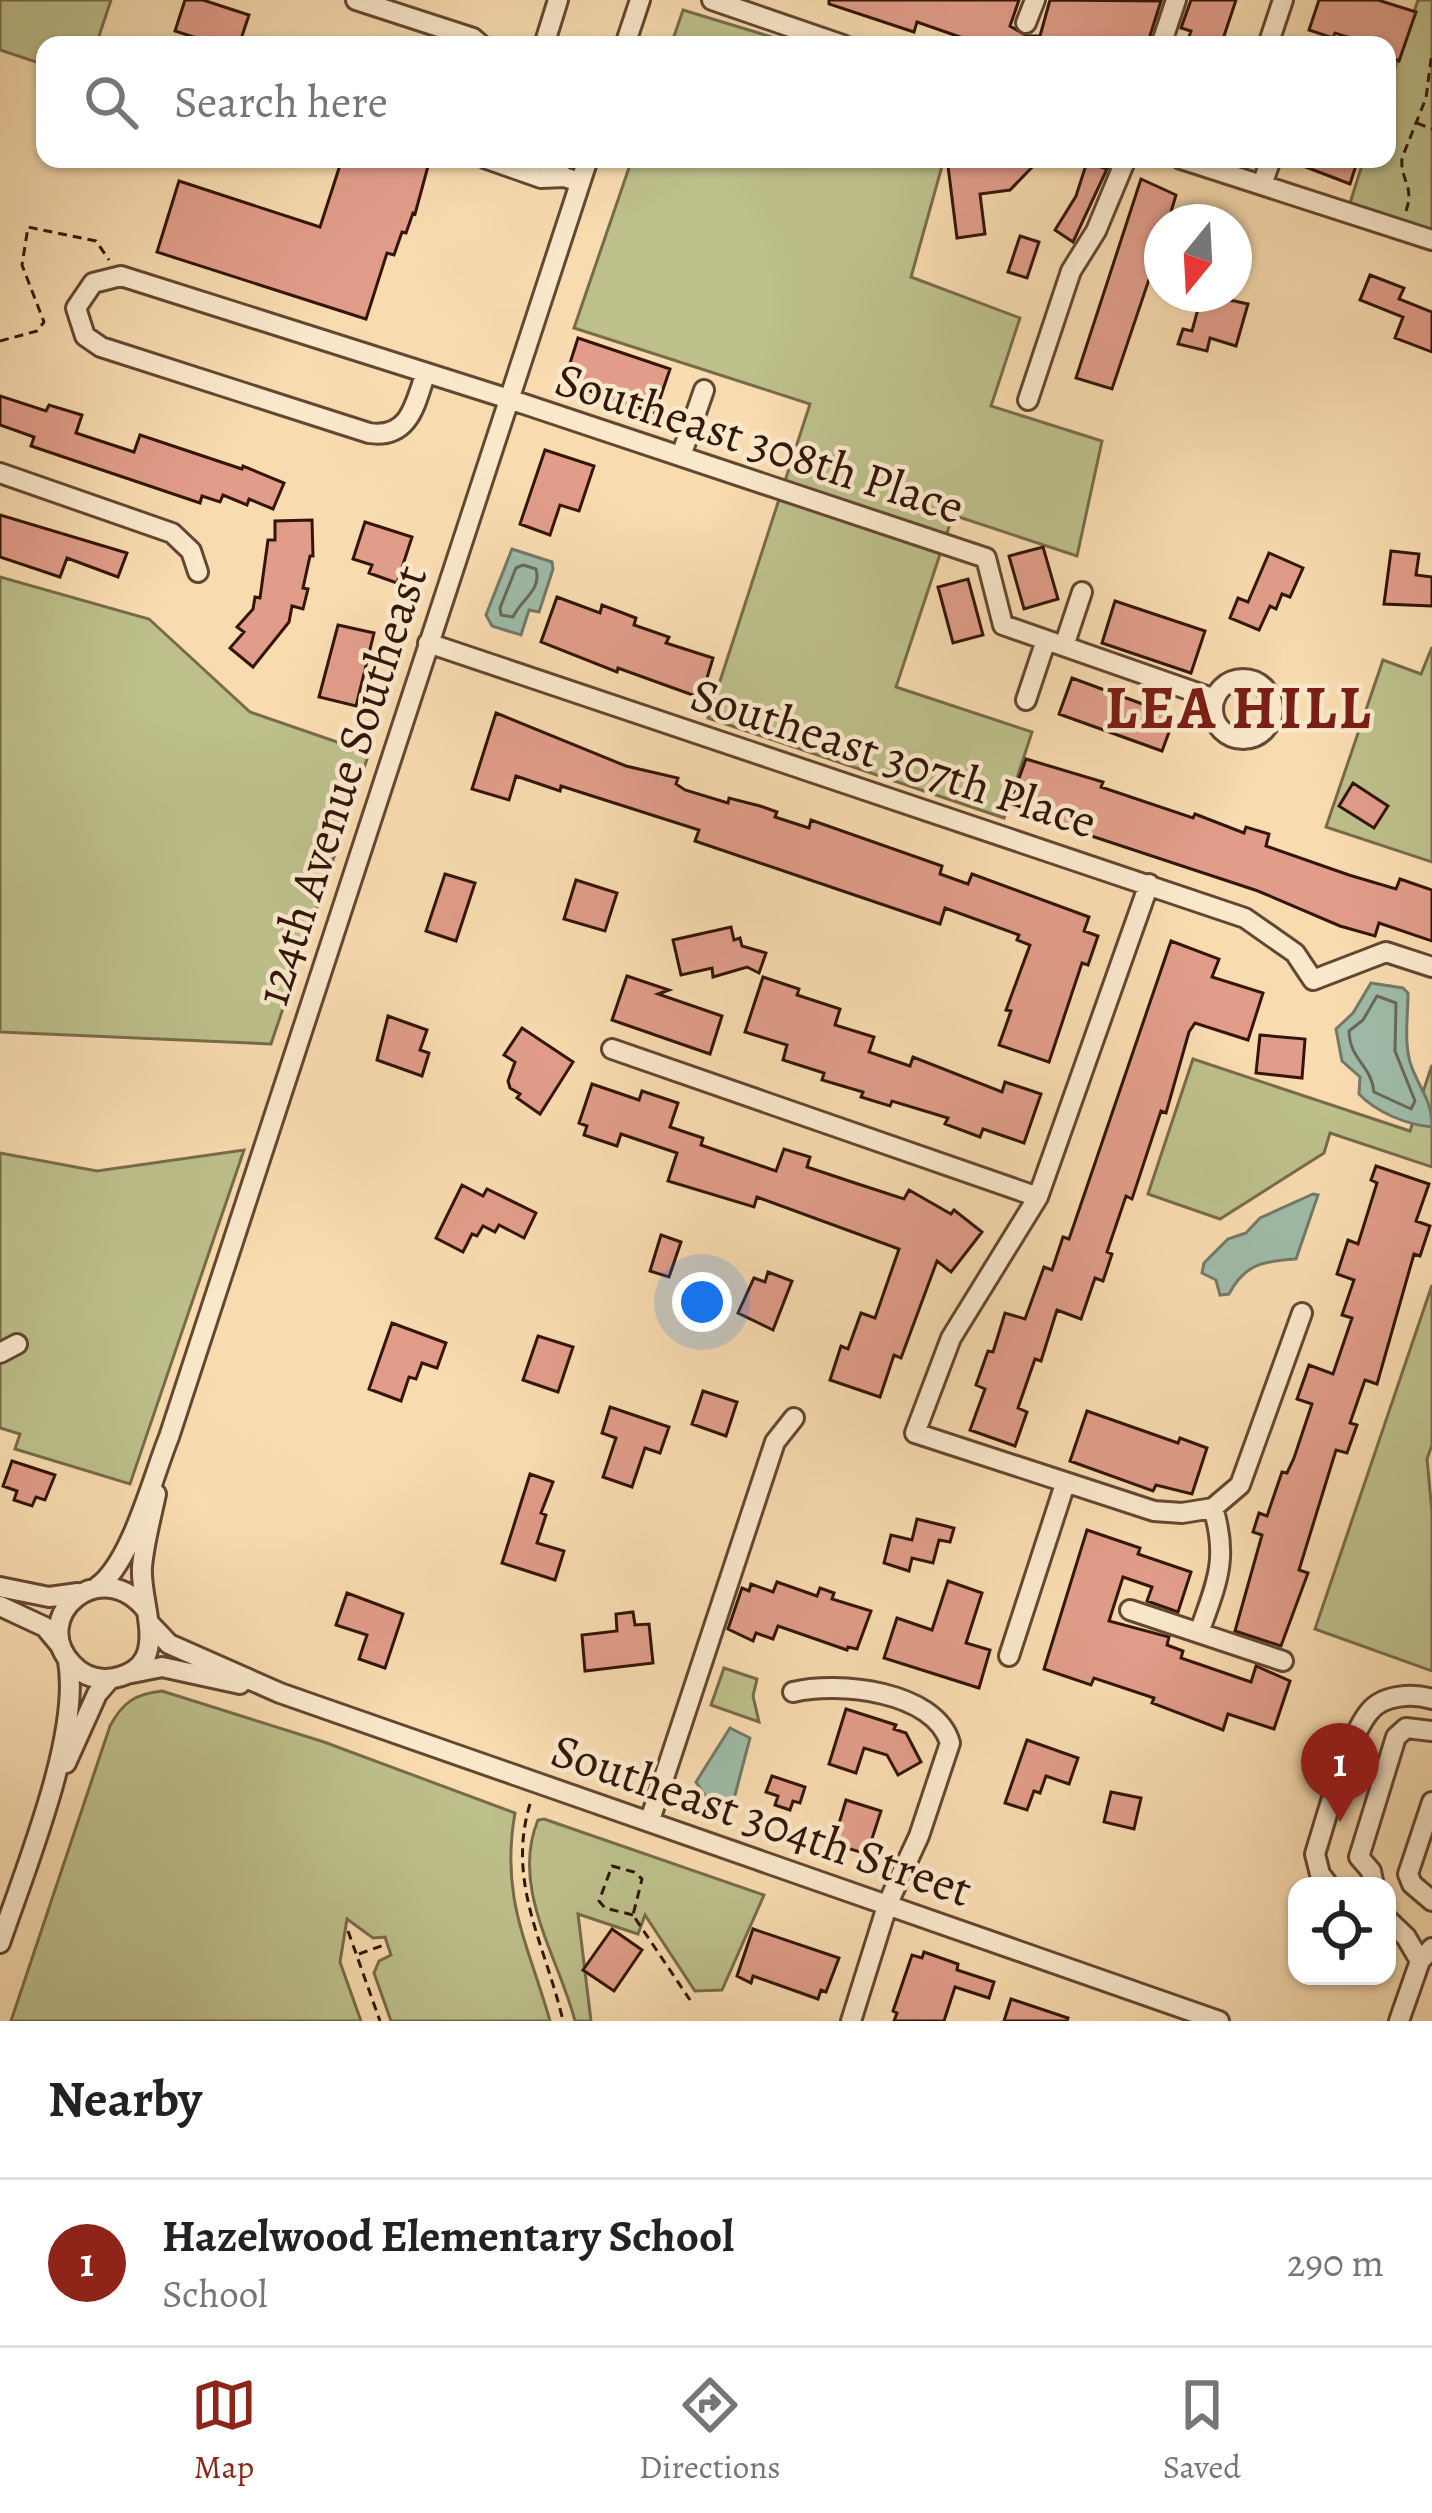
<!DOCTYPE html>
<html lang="en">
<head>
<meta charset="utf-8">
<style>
	body { margin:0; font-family:Alegreya,serif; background:#f2f2f2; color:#222 }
	.controls { position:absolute; right:36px; bottom:36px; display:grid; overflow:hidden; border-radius:24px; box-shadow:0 3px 9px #0004 }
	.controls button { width:108px; height:108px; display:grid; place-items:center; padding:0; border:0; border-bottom:3px solid #e0e0e0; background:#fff; color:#222; font:60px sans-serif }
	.compass { position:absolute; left:1144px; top:204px; width:108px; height:108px; border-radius:50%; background:#fff; box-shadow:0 3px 9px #0004; rotate:198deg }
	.you { position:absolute; left:702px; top:1302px; width:42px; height:42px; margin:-30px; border:9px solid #fff; border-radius:50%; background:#1a73e8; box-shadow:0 0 0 18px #1a73e833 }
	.badge { display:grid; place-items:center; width:78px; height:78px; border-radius:50%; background:#8f2418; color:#fff; font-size:39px; font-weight:700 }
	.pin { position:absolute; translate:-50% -99px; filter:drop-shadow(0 3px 6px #0008) }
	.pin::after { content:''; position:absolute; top:63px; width:42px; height:36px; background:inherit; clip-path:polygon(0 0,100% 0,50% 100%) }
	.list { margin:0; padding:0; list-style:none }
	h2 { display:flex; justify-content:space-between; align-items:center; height:156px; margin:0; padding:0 48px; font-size:51px }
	h2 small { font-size:39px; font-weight:400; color:#767676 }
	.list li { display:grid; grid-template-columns:78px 1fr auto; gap:36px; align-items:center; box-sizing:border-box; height:168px; padding:0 48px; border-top:3px solid #e0e0e0 }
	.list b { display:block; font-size:45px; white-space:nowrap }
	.list p { margin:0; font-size:39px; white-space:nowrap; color:#767676 }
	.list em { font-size:39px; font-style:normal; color:#767676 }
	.icon { flex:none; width:66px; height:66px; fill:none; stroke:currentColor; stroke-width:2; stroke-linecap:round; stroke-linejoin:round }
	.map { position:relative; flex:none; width:1432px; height:2021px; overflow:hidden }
	.search { position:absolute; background:#fff; box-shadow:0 3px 9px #0004; left:36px; right:36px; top:36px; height:132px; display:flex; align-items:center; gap:30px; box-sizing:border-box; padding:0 42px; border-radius:24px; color:#767676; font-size:45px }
	.sheet { height:324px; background:#fff }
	nav { display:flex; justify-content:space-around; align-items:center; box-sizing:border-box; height:168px; border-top:3px solid #e0e0e0; background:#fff; font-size:33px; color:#767676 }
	nav a { display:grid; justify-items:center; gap:6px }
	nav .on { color:#8f2418 }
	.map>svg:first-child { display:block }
</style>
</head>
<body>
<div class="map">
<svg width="1432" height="2021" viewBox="0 0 1432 2021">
	<rect width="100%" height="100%" fill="#f8dbaf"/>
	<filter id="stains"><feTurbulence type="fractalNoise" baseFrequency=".00167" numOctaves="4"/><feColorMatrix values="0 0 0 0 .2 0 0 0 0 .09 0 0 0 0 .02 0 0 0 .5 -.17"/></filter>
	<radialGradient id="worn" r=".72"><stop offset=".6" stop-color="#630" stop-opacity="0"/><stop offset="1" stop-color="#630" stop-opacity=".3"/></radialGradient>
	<path fill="#bdc08b" stroke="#786b4a" stroke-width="3" d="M 0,0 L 111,0 L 96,45 L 45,45 L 45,65 L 0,50 Z
		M 1418,0 L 1432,0 L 1432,231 L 1350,203 L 1364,159 L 1387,159 L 1387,92 Z
		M 683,10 L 798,45 L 671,45 Z
		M 632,159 L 944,159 L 911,277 L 1020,318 L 991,406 L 1102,441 L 1077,556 L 953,515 L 896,687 L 1032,732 L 1004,818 L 708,718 L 810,404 L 574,328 Z
		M 0,577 L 149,619 L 250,712 L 369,753 L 271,1044 L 0,1032 Z
		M 1432,647 L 1432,862 L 1326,827 L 1383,660 L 1421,674 Z
		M 1193,1059 L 1410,1131 L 1432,1065 L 1432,1167 L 1330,1133 L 1324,1153 L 1220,1219 L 1148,1194 Z
		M 244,1150 L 130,1484 L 15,1449 L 20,1434 L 0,1428 L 0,1153 L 97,1171 Z
		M 1432,1285 L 1432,1445 L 1427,1459 L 1432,1512 L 1432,1671 L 1315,1629 Z
		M 724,1668 L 757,1679 L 753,1696 L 759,1722 L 711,1705 Z
		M 162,1691 L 324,1742 L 515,1813 C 500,1898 528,1943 550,2021 L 391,2021 L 374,1973 L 379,1961 L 391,1955 L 385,1937 L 373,1938 L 347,1919 L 340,1962 L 361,2021 L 11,2021 L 110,1726 C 123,1702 135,1694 162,1691 Z
		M 544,1819 L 764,1895 L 722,1990 L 695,1991 L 645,1915 L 638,1934 L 578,1914 L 591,2021 L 575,2021 C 558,1956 510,1887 538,1820 Z"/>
	<path fill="#9ebba8" stroke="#737968" stroke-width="3" d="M 512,549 L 552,562 L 553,569 L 539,612 L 529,610 L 521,635 L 492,626 L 486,615 Z
		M 1371,983 L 1403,988 L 1408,993 C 1408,1016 1404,1040 1410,1062 C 1418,1088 1432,1098 1432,1127 C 1407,1125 1376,1112 1359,1094 L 1360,1077 L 1342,1061 L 1336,1029 L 1353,1013 Z
		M 1313,1194 L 1318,1195 L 1296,1259 C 1265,1261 1245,1263 1229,1294 L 1220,1295 L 1216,1280 L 1202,1273 L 1204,1263 L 1228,1239 L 1246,1233 L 1260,1218 Z
		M 730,1728 L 750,1738 L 735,1795 L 727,1801 L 706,1797 L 696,1782 Z"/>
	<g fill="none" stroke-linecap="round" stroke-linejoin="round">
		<path stroke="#686858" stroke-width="3" d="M 523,565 L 536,569 C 542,591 521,599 513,617 L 501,615 L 500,608 L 516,568 Z
			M 1377,996 L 1396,1003 L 1395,1051 L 1415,1101 L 1411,1109 L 1374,1092 C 1371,1064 1350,1061 1349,1031 L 1363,1020 Z"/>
	</g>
	<path fill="#e19d8a" stroke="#331609" stroke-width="3" d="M 185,0 L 203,0 L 249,15 L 239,45 L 218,45 L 175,31 Z
		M 829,0 L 1019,0 L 1010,26 L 1027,36 L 1040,36 L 1050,0 L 1161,1 L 1147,45 L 983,45 L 917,22 L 914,32 L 829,4 Z
		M 1191,0 L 1236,0 L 1221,45 L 1186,45 L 1191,31 L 1181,28 Z
		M 1319,0 L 1378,0 L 1416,12 L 1399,61 L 1387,56 L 1387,45 L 1373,45 L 1335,33 L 1333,38 L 1309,30 Z
		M 342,159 L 430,159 L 415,214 L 413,213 L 406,233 L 402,232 L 394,255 L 387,253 L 366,319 L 157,252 L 179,181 L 320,227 Z
		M 997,159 L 1040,159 L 1010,190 L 980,194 L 985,234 L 957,238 L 948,166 Z
		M 1285,159 L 1358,159 L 1350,184 Z
		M 1087,162 L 1107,169 L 1073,242 L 1055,230 L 1076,196 Z
		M 1141,179 L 1176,195 L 1168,222 L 1162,222 L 1162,241 L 1112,389 L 1076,378 Z
		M 1020,236 L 1039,242 L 1027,278 L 1008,272 Z
		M 1370,275 L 1404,288 L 1399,299 L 1432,312 L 1432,352 L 1395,338 L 1403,317 L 1360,300 Z
		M 1202,294 L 1248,304 L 1236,346 L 1210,338 L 1207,351 L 1178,344 L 1183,329 L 1192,331 Z
		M 578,338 L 670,369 L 655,413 L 564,382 Z
		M 0,396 L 46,411 L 49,405 L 82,415 L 76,433 L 134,452 L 140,435 L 242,469 L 243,466 L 284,483 L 273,509 L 249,499 L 247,505 L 223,495 L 220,502 L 202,496 L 200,503 L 31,446 L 34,437 L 0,425 Z
		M 545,450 L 594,466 L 579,511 L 560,505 L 550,535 L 520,524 Z
		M 0,515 L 127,553 L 118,577 L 67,558 L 60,577 L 0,557 Z
		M 312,520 L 313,556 L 310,556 L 303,588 L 308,589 L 303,609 L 292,606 L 289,622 L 253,667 L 230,648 L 244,632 L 237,627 L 253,609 L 255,597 L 260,598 L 268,540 L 275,540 L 275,521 Z
		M 365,522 L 412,537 L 397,583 L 369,573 L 372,565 L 353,559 Z
		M 1043,547 L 1058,599 L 1024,609 L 1009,556 Z
		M 1391,551 L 1419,554 L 1416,575 L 1432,577 L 1432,606 L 1384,604 Z
		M 1269,553 L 1303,568 L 1290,597 L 1282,594 L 1276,609 L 1270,606 L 1259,630 L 1230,618 L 1238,598 L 1248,602 Z
		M 968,579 L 983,635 L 953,643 L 938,587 Z
		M 557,597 L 600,613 L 602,605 L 636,618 L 634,625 L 669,637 L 666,643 L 713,658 L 701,698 L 618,668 L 617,672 L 541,642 Z
		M 1115,601 L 1205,631 L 1191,673 L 1102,643 Z
		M 338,625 L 374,633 L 356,706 L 319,697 Z
		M 1072,678 L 1175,716 L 1162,751 L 1059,714 Z
		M 496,713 L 626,766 L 678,778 L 676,784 L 685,790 L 728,803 L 729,798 L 760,806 L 777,812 L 775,817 L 809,828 L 811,820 L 942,866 L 940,874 L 968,884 L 972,874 L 1089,917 L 1084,931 L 1098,936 L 1088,965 L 1082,963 L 1049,1062 L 999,1045 L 1011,1011 L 1006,1010 L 1030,945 L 1017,940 L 1019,935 L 945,908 L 940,924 L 695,841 L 699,830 L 561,786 L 560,791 L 516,776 L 509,800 L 472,789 Z
		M 1026,759 L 1103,782 L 1101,787 L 1193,818 L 1195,814 L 1244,833 L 1246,827 L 1269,834 L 1266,846 L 1349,875 L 1396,889 L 1400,879 L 1432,890 L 1432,941 L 1379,923 L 1375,936 L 1340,926 L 1258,891 L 1052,823 L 1053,819 L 1010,803 Z
		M 1353,783 L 1388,806 L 1374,828 L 1339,806 Z
		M 445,874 L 475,883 L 456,941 L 426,931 Z
		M 576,880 L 617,893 L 605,931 L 564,919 Z
		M 731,927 L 734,940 L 740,938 L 742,946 L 766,953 L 759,973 L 747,967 L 713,977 L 712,968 L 681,975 L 673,940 Z
		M 1171,941 L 1219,959 L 1212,977 L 1263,993 L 1248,1040 L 1195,1023 L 1189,1032 L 1166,1113 L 1161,1111 L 1132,1199 L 1126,1196 L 1107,1252 L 1112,1254 L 1103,1281 L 1095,1278 L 1081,1319 L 1057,1310 L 1041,1361 L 1035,1359 L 1018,1408 L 1027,1412 L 1015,1446 L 970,1430 L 985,1389 L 976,1385 L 988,1351 L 993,1352 L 1005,1313 L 1025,1319 L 1044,1267 L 1052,1270 L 1063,1237 L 1069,1239 Z
		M 627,976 L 669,990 L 658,994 L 722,1016 L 710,1054 L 612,1020 Z
		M 763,977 L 799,989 L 797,995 L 840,1009 L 835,1025 L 874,1037 L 869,1052 L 910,1066 L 913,1057 L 1002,1092 L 1005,1082 L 1041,1094 L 1024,1143 L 983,1129 L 980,1137 L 945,1124 L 948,1118 L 892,1101 L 890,1106 L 861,1097 L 863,1092 L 822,1080 L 824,1073 L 783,1060 L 787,1045 L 745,1032 Z
		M 388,1016 L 427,1030 L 420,1050 L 429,1053 L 422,1076 L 377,1060 Z
		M 522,1028 L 573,1062 L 540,1114 L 517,1098 L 520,1094 L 510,1088 L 508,1081 L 515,1062 L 504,1055 Z
		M 1260,1035 L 1305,1039 L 1302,1078 L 1256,1073 Z
		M 592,1084 L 639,1100 L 642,1091 L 678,1103 L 670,1127 L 703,1138 L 701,1145 L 776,1171 L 784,1149 L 810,1157 L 807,1167 L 855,1183 L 904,1199 L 909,1190 L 951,1214 L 954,1210 L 982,1232 L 951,1272 L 937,1261 L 901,1358 L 894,1355 L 880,1397 L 830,1380 L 841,1346 L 848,1349 L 861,1313 L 875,1318 L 899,1249 L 757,1197 L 754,1207 L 668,1181 L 677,1153 L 621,1134 L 617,1146 L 584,1135 L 587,1126 L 579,1123 Z
		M 1376,1166 L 1429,1184 L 1416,1221 L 1430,1226 L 1420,1256 L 1414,1254 L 1377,1384 L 1365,1380 L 1350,1423 L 1357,1425 L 1347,1453 L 1336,1450 L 1299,1570 L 1308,1573 L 1281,1646 L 1235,1631 L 1262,1535 L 1253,1532 L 1259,1513 L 1267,1516 L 1282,1472 L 1287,1473 L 1294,1458 L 1312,1404 L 1297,1399 L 1309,1365 L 1333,1374 L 1352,1318 L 1342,1315 L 1354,1280 L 1337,1274 L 1348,1240 L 1358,1244 L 1377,1183 L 1371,1180 Z
		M 462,1185 L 483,1196 L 487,1189 L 536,1213 L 524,1238 L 499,1225 L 495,1232 L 483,1226 L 477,1236 L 472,1234 L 463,1252 L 436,1238 Z
		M 661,1235 L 681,1242 L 669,1277 L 650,1271 Z
		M 768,1272 L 792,1281 L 773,1330 L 738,1313 L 754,1278 L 765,1282 Z
		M 392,1323 L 446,1343 L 437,1368 L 422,1363 L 416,1379 L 409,1377 L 401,1401 L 369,1389 Z
		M 538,1336 L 573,1347 L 558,1392 L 523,1380 Z
		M 703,1391 L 737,1402 L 726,1436 L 692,1424 Z
		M 610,1407 L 669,1427 L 660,1453 L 645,1448 L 632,1487 L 603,1477 L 616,1438 L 602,1433 Z
		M 1087,1411 L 1178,1443 L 1180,1438 L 1207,1448 L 1192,1494 L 1156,1485 L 1153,1491 L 1070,1461 Z
		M 12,1461 L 55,1475 L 45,1500 L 36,1497 L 32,1506 L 14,1500 L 17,1491 L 3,1486 Z
		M 530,1474 L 553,1482 L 541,1513 L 546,1515 L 537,1543 L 564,1551 L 555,1580 L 502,1563 Z
		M 917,1519 L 954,1528 L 950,1542 L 939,1540 L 933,1563 L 912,1558 L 909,1571 L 884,1563 L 891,1535 L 912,1540 Z
		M 1087,1530 L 1140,1548 L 1138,1554 L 1191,1572 L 1178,1612 L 1147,1601 L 1152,1587 L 1123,1577 L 1109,1621 L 1169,1637 L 1167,1645 L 1183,1651 L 1181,1658 L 1251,1682 L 1256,1666 L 1290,1681 L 1274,1729 L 1228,1714 L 1223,1730 L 1152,1703 L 1154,1698 L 1094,1678 L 1091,1685 L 1044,1669 Z
		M 948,1581 L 982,1593 L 966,1643 L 990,1650 L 979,1688 L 884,1658 L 897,1618 L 932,1630 Z
		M 777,1582 L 817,1596 L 820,1588 L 834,1593 L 832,1599 L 871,1611 L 857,1649 L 848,1647 L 847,1650 L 778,1626 L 773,1639 L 756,1633 L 753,1641 L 728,1629 L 742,1588 L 749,1591 L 751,1584 L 773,1592 Z
		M 347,1593 L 403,1614 L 385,1668 L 359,1659 L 367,1635 L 336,1625 Z
		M 633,1612 L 635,1625 L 649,1624 L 653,1663 L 585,1671 L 582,1635 L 617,1631 L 616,1614 Z
		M 846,1709 L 896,1725 L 894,1729 L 906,1733 L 921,1762 L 898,1775 L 887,1755 L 864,1748 L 856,1773 L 829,1764 Z
		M 1027,1740 L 1078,1758 L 1069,1784 L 1046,1776 L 1040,1793 L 1034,1791 L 1027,1810 L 1005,1803 Z
		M 772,1776 L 805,1787 L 800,1803 L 793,1801 L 790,1810 L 775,1805 L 778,1796 L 766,1792 Z
		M 1111,1792 L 1141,1798 L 1134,1829 L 1104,1822 Z
		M 846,1800 L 881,1811 L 867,1854 L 833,1844 Z
		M 612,1929 L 642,1950 L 614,1991 L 583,1970 Z
		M 753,1929 L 839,1958 L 826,1992 L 821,1990 L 818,1999 L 753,1976 L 751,1983 L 737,1976 Z
		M 924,1952 L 958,1964 L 957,1970 L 994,1982 L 989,1998 L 955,1987 L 944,2021 L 894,2021 L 897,2013 L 893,2011 L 912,1955 L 922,1958 Z
		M 1011,1999 L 1068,2018 L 1067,2021 L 1004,2021 Z"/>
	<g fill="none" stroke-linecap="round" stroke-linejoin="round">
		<g stroke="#644732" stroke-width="24">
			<path id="minor" d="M 356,0 L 473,38 L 481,45
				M 712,0 L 843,45
				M 1026,23 L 1035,0
				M 544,45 L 558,0
				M 625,45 L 640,0
				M 1161,45 L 1176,0
				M 1268,45 L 1283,0
				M 487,159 L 541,178 L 564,177 L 580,182
				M 544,159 L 564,177
				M 1181,159 L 1432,240
				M 1262,185 L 1271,159
				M 425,375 C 415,405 409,439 369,433 L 101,347 L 85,336 L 76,308 L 93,283 L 121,276 L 509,399 L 986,558 L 1003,625 L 1215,699
				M 1028,400 L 1071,271 L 1096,231 L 1126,159
				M 681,456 L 704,390
				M 0,473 L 172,533 L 191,551 L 198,572
				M 428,643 L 1245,918 L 1295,953 L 1313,980 L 1386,952 L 1432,967
				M 1064,646 L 1082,592
				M1213 709a30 30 0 1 1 60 0a30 30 0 1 1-60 0Z
				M 1026,700 L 1046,640
				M 1149,884 L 1038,1197 L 951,1338 L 915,1433 L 1154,1511 L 1182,1513 L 1213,1508 L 1240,1485 L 1302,1313
				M 612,1049 L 1038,1197
				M 0,1353 L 17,1344
				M 0,1587 L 49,1597 L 78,1593
				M 97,1587 C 131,1564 153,1476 169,1437 L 588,159
				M 0,1606 L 45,1627 L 60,1645
				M 1130,1610 L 1283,1661
				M 147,1611 C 101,1552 28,1617 72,1664 C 83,1676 98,1681 114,1678 C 174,1666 139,1605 142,1567 C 144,1543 151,1518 156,1494
				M 151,1625 L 169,1644 L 280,1693 L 1219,2021
				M 1199,1633 C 1216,1584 1229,1560 1213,1508
				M 1009,1656 L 1065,1484
				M 132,1673 L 162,1667 L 240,1684
				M 793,1692 C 838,1681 935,1691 950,1743 L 919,1836 L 888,1903 L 851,2021
				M 66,1763 L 97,1694 L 110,1679
				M 1432,1802 L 1408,1874 L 1412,1884 L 1432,1901
				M 650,1820 L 775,1442 L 794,1418
				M 1329,1886 L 1320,1874 L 1315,1854 C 1326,1819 1348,1736 1370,1711 C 1383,1695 1413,1693 1432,1699
				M 1374,1886 L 1371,1871 L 1359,1857 L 1396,1737 L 1406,1728 L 1432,1731
				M 1387,1919 L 1406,1937 L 1420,1961
				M 0,1943 C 25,1869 81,1735 68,1661
				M 1399,2021 L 1420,1961 L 1432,1948"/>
		</g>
		<path stroke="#331609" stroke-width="3" stroke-dasharray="9 6" stroke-linecap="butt" d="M 1417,123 L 1432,129
			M 1406,211 C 1415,185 1400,181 1402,158 L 1426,98 L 1432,52
			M 0,341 L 37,331 L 44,322 L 22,265 L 28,227 L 96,241 L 109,260
			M 530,1804 C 506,1883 546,1946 563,2021
			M 633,1915 L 605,1908 L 599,1901 L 612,1866 L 634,1872 L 642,1879 L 633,1915 L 690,2000
			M 348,1931 L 380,2021
			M 359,1954 L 384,1945"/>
		<use href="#minor" stroke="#fae8cb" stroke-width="18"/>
	</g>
	<g text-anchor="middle" stroke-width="9" stroke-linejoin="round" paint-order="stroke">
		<g font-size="48" fill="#331609" stroke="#fae8cb">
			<text transform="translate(760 442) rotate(18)" y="17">Southeast 308th Place</text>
			<text transform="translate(894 757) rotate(18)" y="17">Southeast 307th Place</text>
			<text transform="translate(340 785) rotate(-72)" y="17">124th Avenue Southeast</text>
			<text transform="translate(762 1819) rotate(19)" y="17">Southeast 304th Street</text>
		</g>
		<g font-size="60" font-weight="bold" letter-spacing="3" fill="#7a1f14" stroke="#fae8cb">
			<text x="1239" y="728">LEA HILL</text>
		</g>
	</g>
	<rect width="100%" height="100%" filter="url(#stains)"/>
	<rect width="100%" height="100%" fill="url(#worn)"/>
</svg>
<div class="controls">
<button><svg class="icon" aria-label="locate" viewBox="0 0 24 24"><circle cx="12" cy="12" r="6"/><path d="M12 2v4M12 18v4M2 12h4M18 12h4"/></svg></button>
</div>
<svg class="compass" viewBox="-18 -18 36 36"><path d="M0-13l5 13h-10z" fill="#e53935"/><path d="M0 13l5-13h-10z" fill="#767676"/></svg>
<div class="you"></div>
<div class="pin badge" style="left:1340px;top:1822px">1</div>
<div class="search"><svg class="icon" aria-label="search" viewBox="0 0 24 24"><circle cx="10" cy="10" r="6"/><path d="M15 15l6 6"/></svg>Search here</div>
</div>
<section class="sheet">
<h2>Nearby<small></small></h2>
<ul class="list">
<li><span class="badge">1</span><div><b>Hazelwood Elementary School</b><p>School</p></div><em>290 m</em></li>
</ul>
</section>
<nav>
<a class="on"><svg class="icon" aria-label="map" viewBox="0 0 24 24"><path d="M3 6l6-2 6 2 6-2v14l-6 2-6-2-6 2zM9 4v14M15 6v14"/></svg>Map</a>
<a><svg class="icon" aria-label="directions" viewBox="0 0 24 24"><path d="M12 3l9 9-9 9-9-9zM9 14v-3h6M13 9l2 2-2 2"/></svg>Directions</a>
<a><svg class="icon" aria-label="saved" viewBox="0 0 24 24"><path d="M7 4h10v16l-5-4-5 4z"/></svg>Saved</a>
</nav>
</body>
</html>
